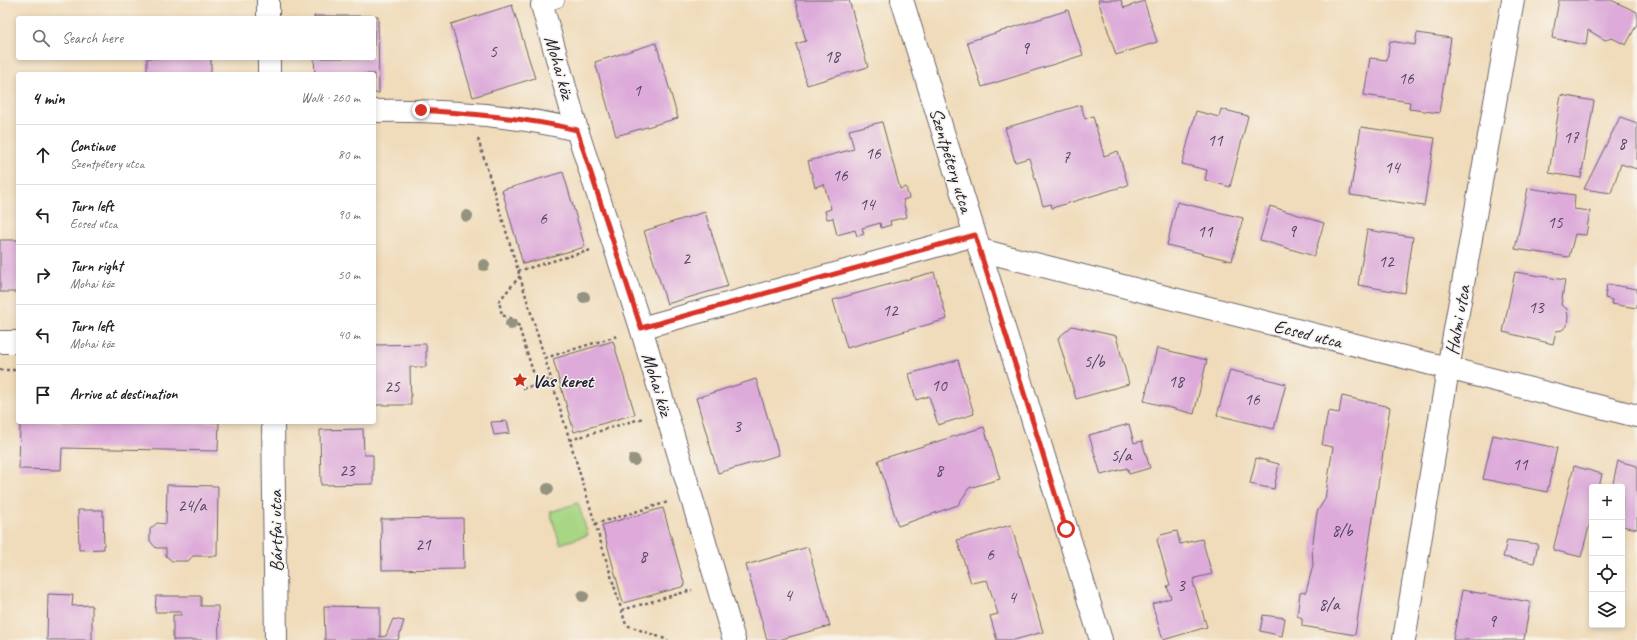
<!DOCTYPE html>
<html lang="en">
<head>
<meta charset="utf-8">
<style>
	body { margin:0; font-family:Caveat,sans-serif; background:#f2f2f2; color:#202124 }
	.controls { position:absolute; right:12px; bottom:12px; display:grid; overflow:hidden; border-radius:4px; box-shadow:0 2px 6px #0003 }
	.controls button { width:36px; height:36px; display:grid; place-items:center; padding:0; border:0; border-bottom:1px solid #e0e0e0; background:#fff; color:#202124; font:20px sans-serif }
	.stop { position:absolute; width:12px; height:12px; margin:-9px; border:3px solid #d93025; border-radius:50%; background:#fff }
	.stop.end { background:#d93025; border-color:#fff; box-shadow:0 1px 4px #0008 }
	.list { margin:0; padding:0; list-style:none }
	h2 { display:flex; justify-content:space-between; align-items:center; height:52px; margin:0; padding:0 16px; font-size:17px }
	h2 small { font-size:13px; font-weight:400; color:#757577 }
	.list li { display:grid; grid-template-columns:26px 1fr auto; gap:12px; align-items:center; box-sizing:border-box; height:60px; padding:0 16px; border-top:1px solid #e0e0e0 }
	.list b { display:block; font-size:15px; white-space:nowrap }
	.list p { margin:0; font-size:13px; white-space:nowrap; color:#757577 }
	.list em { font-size:13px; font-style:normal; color:#757577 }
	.icon { flex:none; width:22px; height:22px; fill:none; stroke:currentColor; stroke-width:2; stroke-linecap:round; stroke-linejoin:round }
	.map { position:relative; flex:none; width:1637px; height:640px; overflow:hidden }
	.search { position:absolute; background:#fff; box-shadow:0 2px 6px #0003; left:16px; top:16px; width:360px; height:44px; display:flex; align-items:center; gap:10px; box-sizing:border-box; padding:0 14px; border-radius:4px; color:#757577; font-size:15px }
	.panel { position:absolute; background:#fff; box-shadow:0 2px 6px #0003; left:16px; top:72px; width:360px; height:352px; border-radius:4px }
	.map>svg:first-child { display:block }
</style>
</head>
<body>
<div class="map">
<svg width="1637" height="640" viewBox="0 0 1637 640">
	<rect width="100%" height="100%" fill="#f7f3e8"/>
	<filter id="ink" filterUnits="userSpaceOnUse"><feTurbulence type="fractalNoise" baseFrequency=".025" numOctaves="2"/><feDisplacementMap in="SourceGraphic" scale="8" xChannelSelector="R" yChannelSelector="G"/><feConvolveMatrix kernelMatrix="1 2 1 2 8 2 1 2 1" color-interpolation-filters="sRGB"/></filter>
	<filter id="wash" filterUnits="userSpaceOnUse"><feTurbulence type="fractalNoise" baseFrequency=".012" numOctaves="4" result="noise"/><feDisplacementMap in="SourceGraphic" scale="16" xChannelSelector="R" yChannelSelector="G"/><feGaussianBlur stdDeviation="0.9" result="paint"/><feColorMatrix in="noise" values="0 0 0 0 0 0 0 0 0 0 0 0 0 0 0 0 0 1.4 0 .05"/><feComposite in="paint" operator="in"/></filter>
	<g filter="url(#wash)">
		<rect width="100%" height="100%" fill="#f0dbba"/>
		<path fill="#a7d684" stroke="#647c60" d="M 578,503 L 588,535 L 560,544 L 550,512 Z"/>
		<g id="blocks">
			<path fill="#ddaada" d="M 795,0 L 849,0 L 868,67 L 807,85 L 796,44 L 806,41 Z
				M 1098,0 L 1121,0 L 1124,8 L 1144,1 L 1157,42 L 1116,55 Z
				M 1559,0 L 1611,0 L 1637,12 L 1637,24 L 1626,45 L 1612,38 L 1605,40 L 1588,30 L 1586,45 L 1552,38 Z
				M 512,5 L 535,78 L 473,97 L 451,24 Z
				M 1068,10 L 1083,55 L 982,87 L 967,42 Z
				M 314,16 L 378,16 L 379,93 L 374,93 L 374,74 L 315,74 L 314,58 L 374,58 L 374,18 L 314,18 Z
				M 1417,33 L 1451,38 L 1439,113 L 1409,109 L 1410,102 L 1364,95 L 1370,58 L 1387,60 L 1390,41 L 1415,45 Z
				M 656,43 L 678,118 L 616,136 L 595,62 Z
				M 147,58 L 211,58 L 211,74 L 147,74 Z
				M 1561,95 L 1594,101 L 1581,178 L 1549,173 Z
				M 1081,105 L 1085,119 L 1093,116 L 1104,156 L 1118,151 L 1128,185 L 1052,208 L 1051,204 L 1043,206 L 1029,158 L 1015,162 L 1005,128 Z
				M 1221,109 L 1248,116 L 1230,187 L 1205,180 L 1207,170 L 1182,164 L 1196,111 L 1219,117 Z
				M 1620,117 L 1637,123 L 1637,169 L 1621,164 L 1611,193 L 1584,189 Z
				M 882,122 L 900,189 L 906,187 L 909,198 L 903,200 L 907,217 L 890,221 L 891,225 L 881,228 L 880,223 L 862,228 L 864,234 L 857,236 L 855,230 L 837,235 L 833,218 L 827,219 L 825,211 L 831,209 L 824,184 L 815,187 L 808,161 L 854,149 L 849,130 Z
				M 1361,127 L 1435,138 L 1424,206 L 1350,195 Z
				M 563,172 L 585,247 L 523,264 L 502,190 Z
				M 1528,188 L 1575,195 L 1574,209 L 1590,211 L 1586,235 L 1575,234 L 1569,257 L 1515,249 Z
				M 1177,202 L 1243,218 L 1232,261 L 1167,245 Z
				M 1270,206 L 1324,223 L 1314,256 L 1260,240 Z
				M 705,212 L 728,286 L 667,304 L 644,231 Z
				M 1367,230 L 1413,237 L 1405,293 L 1358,285 Z
				M 0,240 L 18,240 L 18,292 L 0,292 Z
				M 934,272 L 947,319 L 847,348 L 833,300 Z
				M 1515,272 L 1565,280 L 1561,305 L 1567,309 L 1568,317 L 1567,326 L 1562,330 L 1556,331 L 1553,344 L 1503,332 Z
				M 1607,284 L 1637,289 L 1637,308 L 1611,304 L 1612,300 L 1605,298 Z
				M 1072,326 L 1116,336 L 1129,384 L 1076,399 L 1058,338 Z
				M 613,341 L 635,414 L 574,432 L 553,359 Z
				M 426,344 L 426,367 L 410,367 L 411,405 L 374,405 L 374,345 Z
				M 1157,348 L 1207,360 L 1194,414 L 1144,401 Z
				M 958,360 L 974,414 L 938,425 L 929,396 L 916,400 L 909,374 Z
				M 1230,370 L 1286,384 L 1274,429 L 1217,415 Z
				M 756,379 L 779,455 L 718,473 L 696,398 Z
				M 1342,396 L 1390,407 L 1355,635 L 1302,626 L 1302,618 L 1297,616 L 1300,593 L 1306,592 L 1313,565 L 1312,549 L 1317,512 L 1325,499 L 1333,447 L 1322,445 L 1328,411 L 1339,413 Z
				M 507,421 L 510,433 L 494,435 L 491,422 Z
				M 20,422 L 219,422 L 218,451 L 62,448 L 61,470 L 19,469 Z
				M 1129,424 L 1134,443 L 1142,441 L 1150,468 L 1129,474 L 1127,468 L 1101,475 L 1089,435 Z
				M 984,427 L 1000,479 L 969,488 L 958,505 L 898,526 L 878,460 Z
				M 363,429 L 364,455 L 373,455 L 373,484 L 321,485 L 320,430 Z
				M 1493,435 L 1557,448 L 1547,492 L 1483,479 Z
				M 1256,458 L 1279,464 L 1274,489 L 1250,484 Z
				M 1618,461 L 1637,466 L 1637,529 L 1622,526 L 1622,487 L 1612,487 Z
				M 1574,466 L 1602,474 L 1599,487 L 1592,487 L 1592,515 L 1581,557 L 1553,550 Z
				M 167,485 L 218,486 L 217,556 L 193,556 L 188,561 L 172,561 L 166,556 L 166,548 L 156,548 L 150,541 L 150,529 L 157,523 L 166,524 Z
				M 663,508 L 685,586 L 623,603 L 602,525 Z
				M 78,510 L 103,510 L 104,549 L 79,550 Z
				M 463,518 L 464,569 L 382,570 L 381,519 Z
				M 1011,525 L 1043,632 L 1014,640 L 997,640 L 990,616 L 998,614 L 987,580 L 971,583 L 957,540 Z
				M 1177,531 L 1180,544 L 1202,539 L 1212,574 L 1195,578 L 1193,582 L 1207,627 L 1163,640 L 1152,604 L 1171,598 L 1167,586 L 1170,585 L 1157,540 L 1161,535 Z
				M 1507,540 L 1538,544 L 1534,563 L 1503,557 Z
				M 808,547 L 830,626 L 778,640 L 767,640 L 746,565 Z
				M 1462,590 L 1530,602 L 1524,640 L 1453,640 Z
				M 48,594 L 73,595 L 72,606 L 92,605 L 92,640 L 47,640 Z
				M 156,596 L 201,596 L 201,606 L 218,606 L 219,640 L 173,640 L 173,615 L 181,615 L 181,612 L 155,612 Z
				M 324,606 L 380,607 L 380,637 L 386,636 L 393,619 L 404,621 L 398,640 L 325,640 Z
				M 1263,615 L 1285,618 L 1282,636 L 1260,631 Z"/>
		</g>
	</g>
	<g filter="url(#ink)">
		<use href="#blocks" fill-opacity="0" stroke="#6a6367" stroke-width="1"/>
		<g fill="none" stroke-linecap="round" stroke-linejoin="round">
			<g stroke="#6a6367" stroke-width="16">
				<path id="service" d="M 542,5 L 557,0"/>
			</g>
			<g stroke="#6a6367" stroke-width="24">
				<path id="minor" d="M 268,0 L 268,18
					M 902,0 L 1101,640
					M 542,5 L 577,130 L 641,328 L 734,640
					M 269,58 L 269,74
					M 374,111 C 442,110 511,114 577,130
					M 980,250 L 1637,416
					M 641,328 L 975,235
					M 0,342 L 18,342
					M 273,422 L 276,640
					M 1404,640 L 1448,369 L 1513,0"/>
			</g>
			<path stroke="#6a6367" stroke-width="2.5" stroke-dasharray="3 3" stroke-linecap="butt" d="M 478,139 L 626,625 L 668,640
				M 518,271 L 591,250
				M 520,276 L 499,301 L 502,315 L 517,321 L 537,384
				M 545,358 L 617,336
				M 0,370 L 18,370
				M 523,389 L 551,379
				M 570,440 L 643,418
				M 595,524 L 668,502
				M 622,610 L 692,590"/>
			<use href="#service" stroke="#fff" stroke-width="15"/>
			<use href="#minor" stroke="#fff" stroke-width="22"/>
		</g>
		<g fill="#959380">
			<circle cx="467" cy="216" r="6"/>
			<circle cx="484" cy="265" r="6"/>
			<circle cx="584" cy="297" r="6"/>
			<circle cx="511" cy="324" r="6"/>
			<circle cx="634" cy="460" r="6"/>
			<circle cx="548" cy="489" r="6"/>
			<circle cx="583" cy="596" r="6"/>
		</g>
	</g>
	<g fill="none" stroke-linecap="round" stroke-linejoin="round" filter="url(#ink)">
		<path stroke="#d93025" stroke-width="5" d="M 421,110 C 474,114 527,118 577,130 L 641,328 L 975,235 L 1066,529"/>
	</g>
	<defs>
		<g id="sight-bare" transform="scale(1.2)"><path d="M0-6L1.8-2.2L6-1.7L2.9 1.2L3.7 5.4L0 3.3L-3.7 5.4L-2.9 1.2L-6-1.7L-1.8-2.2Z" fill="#c8321e" stroke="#f7f3e8" stroke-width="2.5" paint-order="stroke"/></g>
	</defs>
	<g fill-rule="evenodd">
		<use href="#sight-bare" x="520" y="380"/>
	</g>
	<g text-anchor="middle" stroke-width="3" stroke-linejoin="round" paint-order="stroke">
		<g font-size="17" fill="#514463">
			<text x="1025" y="54">9</text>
			<text x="493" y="57">5</text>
			<text x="832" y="62">18</text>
			<text x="1406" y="84">16</text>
			<text x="637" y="96">1</text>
			<text x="1571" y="143">17</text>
			<text x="1215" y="146">11</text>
			<text x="1622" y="149">8</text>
			<text x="873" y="159">16</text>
			<text x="1066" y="163">7</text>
			<text x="1392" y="173">14</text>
			<text x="840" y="181">16</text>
			<text x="867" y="210">14</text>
			<text x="543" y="224">6</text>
			<text x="1555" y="228">15</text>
			<text x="1205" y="237">11</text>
			<text x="1292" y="237">9</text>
			<text x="686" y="264">2</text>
			<text x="1386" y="267">12</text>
			<text x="1536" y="313">13</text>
			<text x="890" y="316">12</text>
			<text x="1094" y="367">5/b</text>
			<text x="1176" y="387">18</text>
			<text x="939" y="391">10</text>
			<text x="392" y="392">25</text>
			<text x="1252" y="405">16</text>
			<text x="737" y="432">3</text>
			<text x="1121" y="461">5/a</text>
			<text x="1520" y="470">11</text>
			<text x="347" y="476">23</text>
			<text x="939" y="476">8</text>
			<text x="192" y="511">24/a</text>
			<text x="1342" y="536">8/b</text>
			<text x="423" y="550">21</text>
			<text x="990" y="560">6</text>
			<text x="643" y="562">8</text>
			<text x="1181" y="591">3</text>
			<text x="788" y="601">4</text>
			<text x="1012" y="603">4</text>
			<text x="1329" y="610">8/a</text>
			<text x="1492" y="627">9</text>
		</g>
		<g font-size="19" fill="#22223b" stroke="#f7f3e8">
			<text transform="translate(560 67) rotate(74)" y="7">Mohai köz</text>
			<text transform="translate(952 160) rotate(73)" y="7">Szentpétery utca</text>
			<text transform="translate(1457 320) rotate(-80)" y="7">Halmi utca</text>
			<text transform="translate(1308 333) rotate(14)" y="7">Ecsed utca</text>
			<text transform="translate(658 384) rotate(73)" y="7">Mohai köz</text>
			<text transform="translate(275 531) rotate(-91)" y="7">Bártfai utca</text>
		</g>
		<g font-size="19" font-weight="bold" fill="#22223b" stroke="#f7f3e8" text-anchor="start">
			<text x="532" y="387">Vas keret</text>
		</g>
	</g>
</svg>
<div class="controls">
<button>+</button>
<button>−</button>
<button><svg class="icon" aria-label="locate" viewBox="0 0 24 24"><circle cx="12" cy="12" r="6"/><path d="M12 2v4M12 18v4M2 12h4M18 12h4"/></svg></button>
<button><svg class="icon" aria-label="layers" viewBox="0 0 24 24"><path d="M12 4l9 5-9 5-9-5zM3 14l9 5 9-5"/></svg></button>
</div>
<div class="stop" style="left:1066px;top:529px"></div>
<div class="stop end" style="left:421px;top:110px"></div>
<div class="search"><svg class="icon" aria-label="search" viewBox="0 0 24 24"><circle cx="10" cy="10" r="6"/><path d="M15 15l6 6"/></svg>Search here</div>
<section class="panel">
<h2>4 min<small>Walk · 260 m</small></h2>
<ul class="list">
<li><svg class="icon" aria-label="ahead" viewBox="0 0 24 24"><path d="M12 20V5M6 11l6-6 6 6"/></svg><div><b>Continue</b><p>Szentpétery utca</p></div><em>80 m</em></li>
<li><svg class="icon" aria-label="left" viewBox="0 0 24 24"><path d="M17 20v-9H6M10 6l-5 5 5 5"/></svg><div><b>Turn left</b><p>Ecsed utca</p></div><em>90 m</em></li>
<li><svg class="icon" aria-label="right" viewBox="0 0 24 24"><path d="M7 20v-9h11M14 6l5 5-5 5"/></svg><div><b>Turn right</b><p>Mohai köz</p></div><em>50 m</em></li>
<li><svg class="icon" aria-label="left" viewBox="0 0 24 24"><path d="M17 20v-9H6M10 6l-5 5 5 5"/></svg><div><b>Turn left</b><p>Mohai köz</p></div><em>40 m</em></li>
<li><svg class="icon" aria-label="arrive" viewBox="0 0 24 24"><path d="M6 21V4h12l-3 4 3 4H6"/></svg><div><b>Arrive at destination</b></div></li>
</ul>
</section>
</div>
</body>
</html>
